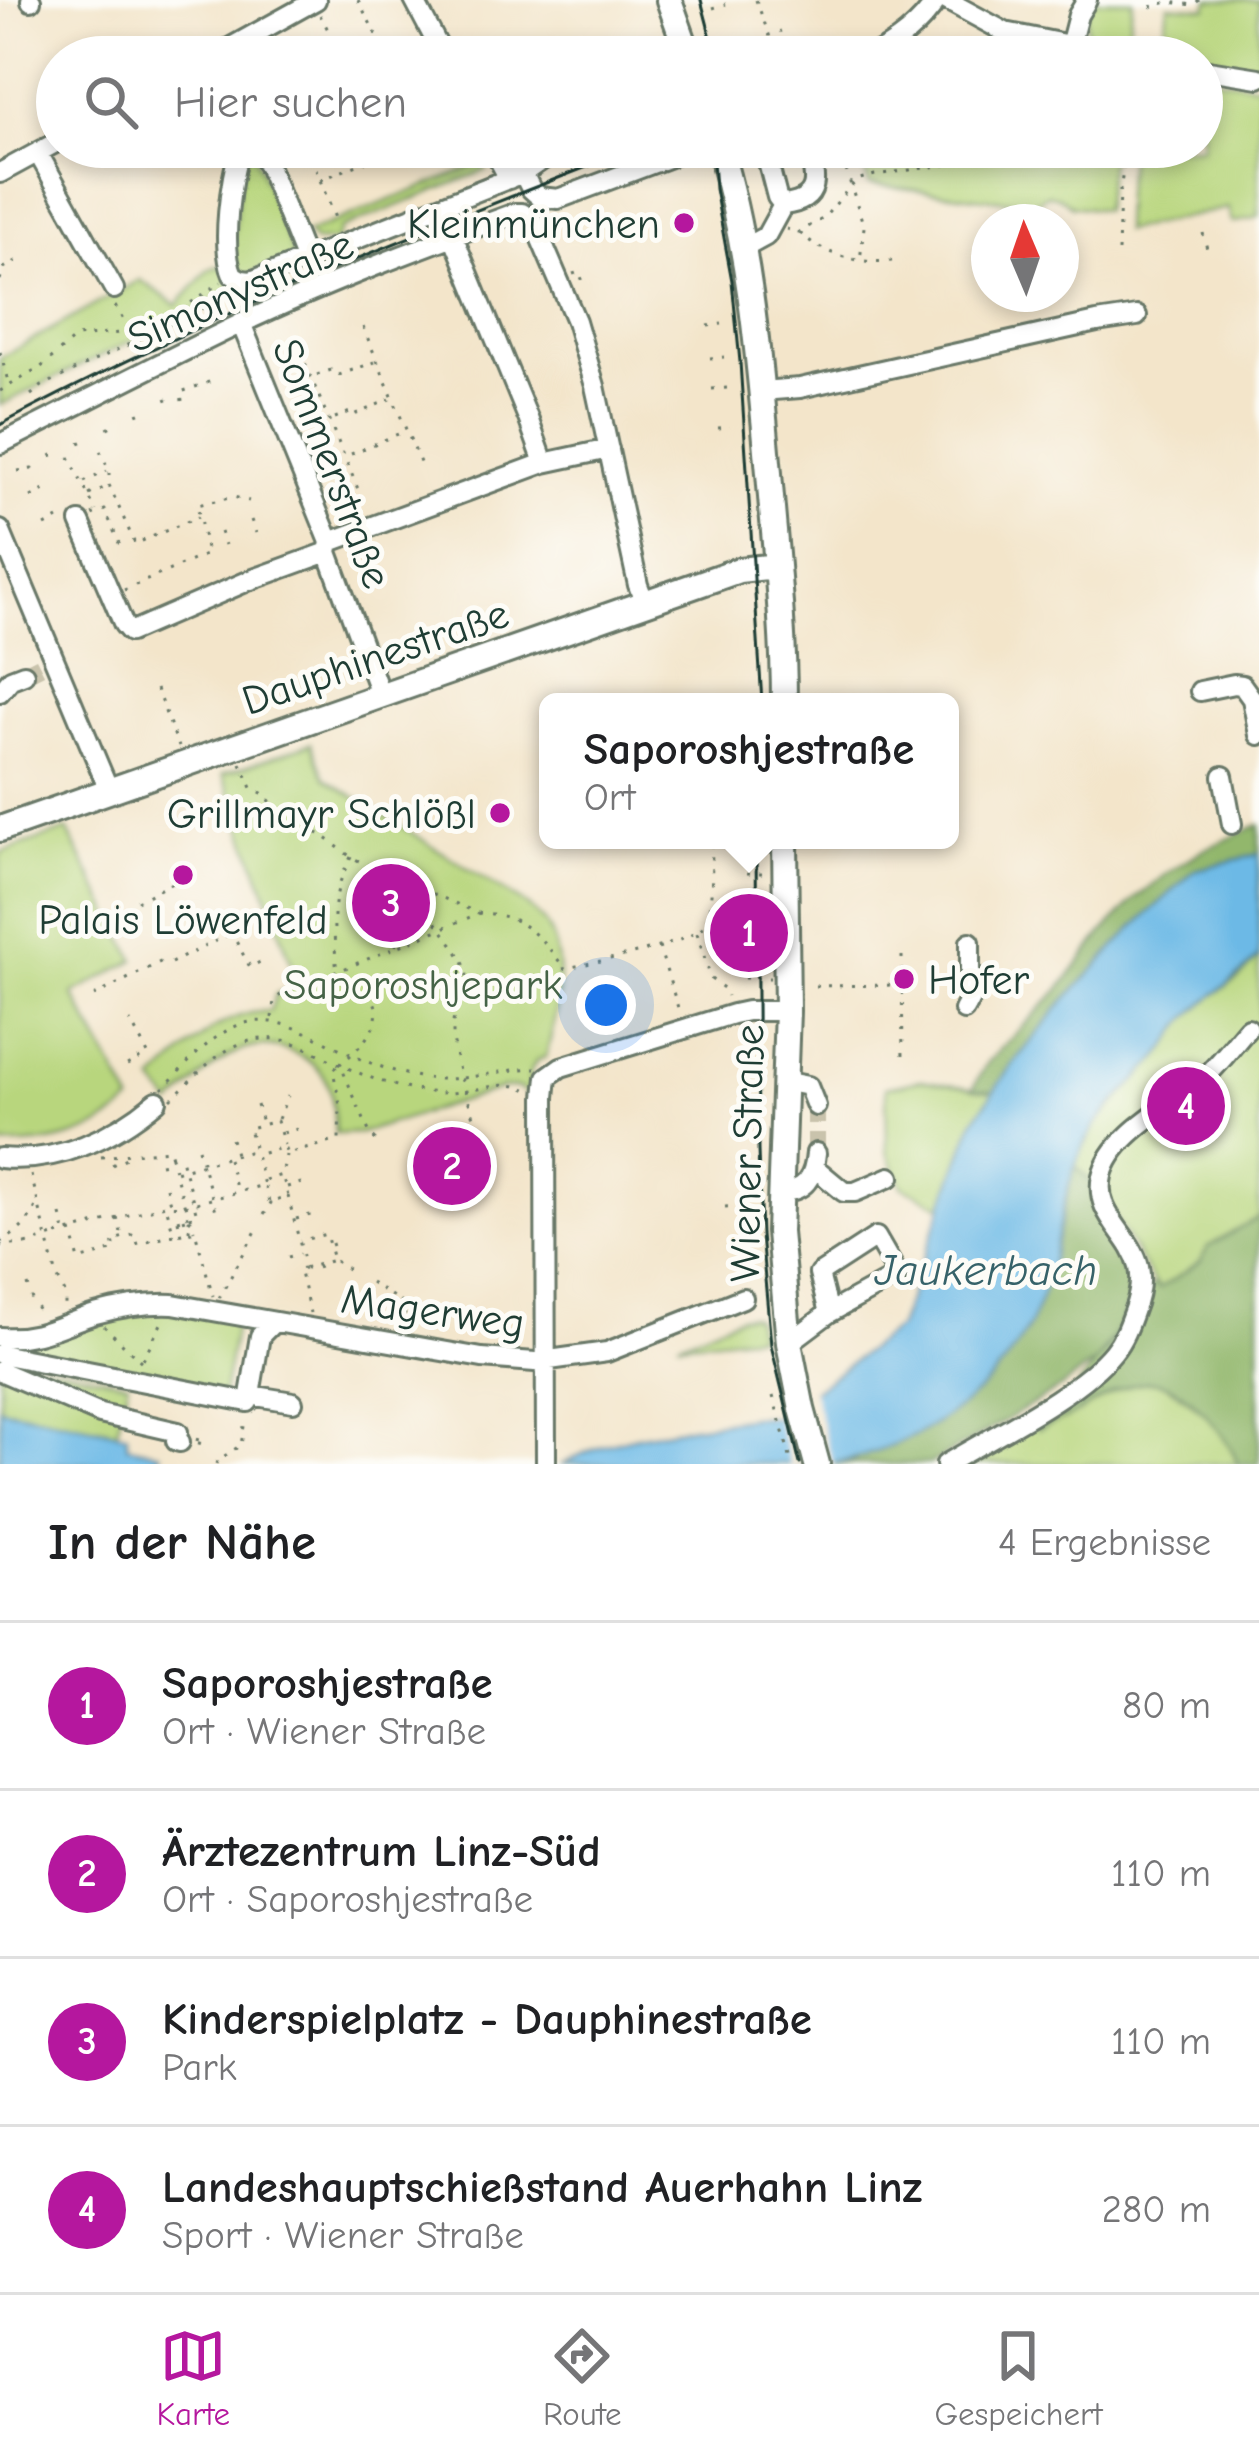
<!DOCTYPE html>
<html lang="de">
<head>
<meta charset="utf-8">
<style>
	body { margin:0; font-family:"Comic Neue",sans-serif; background:#f2f2f2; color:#202124 }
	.compass { position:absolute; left:971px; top:204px; width:108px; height:108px; border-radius:50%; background:#fff; box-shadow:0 6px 18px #0003; rotate:358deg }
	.you { position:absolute; left:606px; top:1005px; width:42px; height:42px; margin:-30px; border:9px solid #fff; border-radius:50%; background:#1a73e8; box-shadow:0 0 0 18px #1a73e833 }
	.badge { display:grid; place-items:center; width:78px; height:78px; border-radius:50%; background:#b5179e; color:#fff; font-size:39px; font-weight:700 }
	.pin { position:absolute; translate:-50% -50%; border:6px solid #fff; box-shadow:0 3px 12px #0006 }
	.popup { position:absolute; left:539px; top:693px; width:420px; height:156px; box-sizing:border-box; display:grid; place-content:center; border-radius:18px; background:#fff; filter:drop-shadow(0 3px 9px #0005); font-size:39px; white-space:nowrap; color:#757577 }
	.popup b { font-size:45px; color:#202124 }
	.popup::after { content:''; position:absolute; left:50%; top:100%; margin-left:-24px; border:24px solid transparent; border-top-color:#fff }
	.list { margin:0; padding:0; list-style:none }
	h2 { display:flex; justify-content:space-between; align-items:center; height:156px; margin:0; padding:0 48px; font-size:51px }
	h2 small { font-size:39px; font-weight:400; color:#757577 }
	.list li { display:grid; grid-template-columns:78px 1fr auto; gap:36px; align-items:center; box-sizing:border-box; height:168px; padding:0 48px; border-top:3px solid #e0e0e0 }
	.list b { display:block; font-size:45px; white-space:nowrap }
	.list p { margin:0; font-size:39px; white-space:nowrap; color:#757577 }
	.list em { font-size:39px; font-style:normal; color:#757577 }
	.icon { flex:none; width:66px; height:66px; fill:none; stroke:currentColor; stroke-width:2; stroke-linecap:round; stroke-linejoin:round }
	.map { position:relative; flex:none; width:1259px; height:1464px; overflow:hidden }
	.search { position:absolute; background:#fff; box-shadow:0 6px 18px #0003; left:36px; right:36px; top:36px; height:132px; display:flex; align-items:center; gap:30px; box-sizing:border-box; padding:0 42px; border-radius:66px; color:#757577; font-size:45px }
	.sheet { height:828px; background:#fff }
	nav { display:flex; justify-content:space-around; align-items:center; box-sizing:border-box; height:168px; border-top:3px solid #e0e0e0; background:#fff; font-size:33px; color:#757577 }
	nav a { display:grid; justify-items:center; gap:6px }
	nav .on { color:#b5179e }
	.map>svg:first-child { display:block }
</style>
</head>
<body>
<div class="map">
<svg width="1259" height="1464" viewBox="0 0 1259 1464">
	<rect width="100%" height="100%" fill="#fdfcf7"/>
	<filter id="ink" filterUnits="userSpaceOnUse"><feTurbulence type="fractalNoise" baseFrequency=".00833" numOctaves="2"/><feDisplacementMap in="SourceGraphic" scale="24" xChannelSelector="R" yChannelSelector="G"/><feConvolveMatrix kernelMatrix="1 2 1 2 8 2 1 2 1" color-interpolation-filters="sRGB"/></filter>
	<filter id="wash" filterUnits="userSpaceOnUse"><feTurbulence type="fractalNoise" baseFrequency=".004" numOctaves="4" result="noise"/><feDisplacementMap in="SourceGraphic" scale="48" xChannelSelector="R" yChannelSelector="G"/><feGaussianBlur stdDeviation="2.7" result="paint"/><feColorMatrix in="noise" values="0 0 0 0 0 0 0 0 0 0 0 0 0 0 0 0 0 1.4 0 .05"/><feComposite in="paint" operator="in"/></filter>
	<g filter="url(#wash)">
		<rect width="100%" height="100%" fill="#f3e5ca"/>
		<path fill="#b8d67d" stroke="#6c8a58" stroke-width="3" d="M 1093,0 L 1133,0 L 1126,51 L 1093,46 C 1084,29 1084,17 1093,0 Z
			M 1209,0 L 1259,0 L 1259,73 L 1202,64 L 1202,57 L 1161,57 L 1168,5 L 1207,8 Z
			M 1202,76 L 1259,85 L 1259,217 L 1232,223 L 1228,208 L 1123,231 L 1124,191 L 1131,147 L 1202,147 Z
			M 249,147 L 261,170 L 295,260 L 243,277 L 232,254 L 239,184 Z
			M 856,147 L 1112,147 L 1103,210 L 1072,206 L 1060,197 L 1048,194 L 1034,204 L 869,184 Z
			M 484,163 L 486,170 L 340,229 L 336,241 L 315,242 L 307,233 Z
			M 215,267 L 225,267 L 234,291 L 0,405 L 0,358 L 140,280 L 177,305 L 209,270 Z
			M 311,743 L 325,778 L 518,900 C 529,907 539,914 546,925 C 569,963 556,1017 546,1057 L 537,1060 L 530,1072 L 530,1101 C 524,1088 517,1086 503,1088 L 360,1133 L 335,1134 C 333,1091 331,1066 287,1050 C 272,1045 255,1045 240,1051 C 214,1061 192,1087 172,1105 L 154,1082 C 190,1049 217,1012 270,1011 L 276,994 L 299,984 L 223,774 Z
			M 67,830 L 135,960 L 73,994 L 132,1102 C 98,1136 47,1147 0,1145 L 0,853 Z
			M 1259,957 L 1259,1217 L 1208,1247 L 1201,1261 L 1158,1290 L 1097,1188 L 1074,1165 L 1096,1125 L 1165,1050 L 1186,1019 L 1215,994 L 1239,978 Z
			M 921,1080 L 994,1092 L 974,1121 L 942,1206 L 902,1186 L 887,1151 L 886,1087 Z
			M 152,1308 L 236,1319 L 223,1394 L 0,1351 L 0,1342 L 100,1316 Z
			M 750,1315 L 755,1318 L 758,1335 L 678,1343 L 740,1316 Z
			M 0,1357 L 128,1382 L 117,1431 L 0,1408 Z
			M 1160,1381 C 1192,1400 1226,1427 1238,1464 L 960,1464 L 1031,1419 L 1078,1413 L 1110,1391 L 1132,1384 Z"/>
		<path fill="#92b76c" stroke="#587a50" stroke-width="3" d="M 1259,825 L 1259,854 L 1195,870 L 1135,926 L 1060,1006 L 994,1092 L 972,1089 L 987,1063 L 1058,991 L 1103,933 L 1134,900 L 1166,874 L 1201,851 Z
			M 1074,1165 L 1097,1188 L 1124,1253 L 1120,1264 L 1124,1274 L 1133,1280 L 1134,1289 L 1116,1337 L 1099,1359 L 1065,1385 L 964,1445 L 929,1464 L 834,1464 L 857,1459 L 1045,1287 Z
			M 1259,1217 L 1259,1464 L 1238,1464 C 1232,1446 1219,1431 1207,1416 C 1162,1364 1133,1379 1082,1410 C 1068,1418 1052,1424 1038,1430 L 1031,1419 L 1073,1394 L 1146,1290 L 1156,1284 L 1159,1289 L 1201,1261 L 1208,1247 Z"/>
		<path fill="#6cb9e6" stroke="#467b8d" stroke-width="3" d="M 1259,854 L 1259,957 C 1238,979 1211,994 1190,1016 C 1179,1026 1173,1041 1163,1052 C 1142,1078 1114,1099 1095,1126 C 1064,1172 1061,1230 1046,1282 C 1019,1380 926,1448 828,1464 L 563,1464 C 618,1431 690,1428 752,1417 L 774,1417 L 793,1406 L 898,1327 L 974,1121 L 1009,1069 L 1060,1006 L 1135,926 L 1195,870 Z
			M 0,1408 L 127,1434 L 127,1446 L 160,1453 L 158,1464 L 0,1464 Z"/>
		<path fill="#f3e5ca" d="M 811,1385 L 833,1464 L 790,1464 L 774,1409 Z"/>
	</g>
	<g filter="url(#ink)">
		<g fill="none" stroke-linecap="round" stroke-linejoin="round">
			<path stroke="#c9c3ac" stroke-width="18" stroke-dasharray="18 9" stroke-linecap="butt" d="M 24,674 L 44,664
				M 816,1106 L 816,1153"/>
			<g stroke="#697868" stroke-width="24">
				<path id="minor" d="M 31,0 L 31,1
					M 414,0 L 444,57
					M 946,0 L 1005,32 L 1129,57
					M 1070,46 L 1078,15 L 1087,0
					M 213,57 L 316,0
					M 869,57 C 896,45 921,25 937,0
					M 1202,69 L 1259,78
					M 240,147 C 231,178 220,246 233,275 L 242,280 L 251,281 L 523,173 L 548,156 L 572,147
					M 257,147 L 269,168 L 306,261
					M 492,147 L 509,179
					M 764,147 L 777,197 L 783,205
					M 38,153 L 114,289
					M 0,173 L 57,142
					M 523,173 L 531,189 L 540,197 L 558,199 L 670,157
					M 783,205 C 822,201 817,177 807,147
					M 453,236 L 528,418 L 544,463
					M 744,248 L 766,236 L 783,205
					M 241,323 L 330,542 L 328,552 L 381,696
					M 761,391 L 800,388 L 1097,322 L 1137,316
					M 0,444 C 80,404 159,363 240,324 C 329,282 423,247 515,213 L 522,213 L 534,223 L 576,321 L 595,386 L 638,585 L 645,603
					M 80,522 L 124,625 L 130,632 L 248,581 L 328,552
					M 0,530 L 109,790
					M 330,542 L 544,463 L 609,449
					M 1200,691 L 1234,684 L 1242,685 L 1252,699 L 1259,735
					M 0,692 L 11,679 L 24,674
					M 1223,776 L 1232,824
					M 964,1010 L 970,999 L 970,942
					M 783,1081 L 808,1086 L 816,1106
					M 0,1158 C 58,1164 113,1138 157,1101
					M 815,1168 L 844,1192 L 855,1192 L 890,1177
					M 779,1192 C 805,1192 814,1178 816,1153
					M 274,1322 L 260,1336 L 250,1395 L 293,1402
					M 0,1337 C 39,1340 60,1325 95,1314 C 121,1307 147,1303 173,1304 L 482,1358 L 535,1362 L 607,1352 L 743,1298
					M 789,1343 L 829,1313 L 898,1275 L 876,1237 L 819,1274 L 829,1313
					M 0,1354 L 248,1402
					M 0,1371 L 100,1414 L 178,1432 L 176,1441 L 180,1442
					M 546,1464 L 545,1097 L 547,1077 L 561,1067 L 733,1014 L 747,1011 L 787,1011
					M 946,1464 C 994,1435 1079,1394 1113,1352 C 1123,1340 1128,1326 1133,1312 C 1139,1297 1142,1282 1139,1267 C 1131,1233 1093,1215 1102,1176 C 1111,1134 1175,1103 1206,1076 C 1221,1062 1234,1044 1248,1028"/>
			</g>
			<g stroke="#697868" stroke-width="30">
				<path id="major" d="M 669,0 L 689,57
					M 719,147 C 751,253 759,363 769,473 C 775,549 784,625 784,702
					M 0,829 L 739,570 L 777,566
					M 785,840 L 787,1011 L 779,1232 L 789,1343 L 802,1409 L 817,1464"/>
			</g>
			<path stroke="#697868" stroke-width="3" stroke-dasharray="3 9" stroke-linecap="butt" d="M 358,0 L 388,57
				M 756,0 L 769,35 L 781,31
				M 1151,7 L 1168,2 L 1194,5 L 1199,0
				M 713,8 L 726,4
				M 320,15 L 343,57
				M 722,43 L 738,37
				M 307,147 L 335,218
				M 839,147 L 864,227 L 860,261
				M 320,180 L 402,147
				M 786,229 L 799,232 L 824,218 L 849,188 L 860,179 L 875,175 L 945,165 L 998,147
				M 800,233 C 825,256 859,264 893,261
				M 1203,233 L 1208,253
				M 1118,252 L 1120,190 L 1127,147
				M 573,274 L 579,272 L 585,286 L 587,285
				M 0,280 L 4,268 L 23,257
				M 115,306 L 134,339
				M 708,326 L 722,324
				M 363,327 L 421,465
				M 307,350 L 299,349 L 358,489 L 364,487
				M 0,352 L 9,385
				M 710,358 L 724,357
				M 317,375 L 331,370 L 339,375 L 375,362
				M 712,389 L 727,388
				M 0,391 L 40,368 L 76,337 L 130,332 L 153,324 L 176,313 L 221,282
				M 31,395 L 42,386 L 233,294
				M 166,398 L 170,407
				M 182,401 L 181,392 L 212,381
				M 138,412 L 142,421
				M 335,418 L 355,410 L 357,414 L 390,399
				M 108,426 L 113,435
				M 718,428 L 730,427
				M 80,441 L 84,450
				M 100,451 L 109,470 L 109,485 L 135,544 L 198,517
				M 51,454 L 56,463
				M 351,454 L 405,431
				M 69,457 L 96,511
				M 18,471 L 32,469 L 35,474
				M 84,482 L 107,471
				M 89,495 L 108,486
				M 31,497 L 44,490
				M 92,515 L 105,510 L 122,550
				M 251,520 L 256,533
				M 45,526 L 58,519
				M 220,532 L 225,545
				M 124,590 L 207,554 L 197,505 L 234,497 L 249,501
				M 156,689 L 179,747
				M 241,763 L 252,788 L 264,794 L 287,821 L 322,835 L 351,857 L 382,872 L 478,913
				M 351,857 C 334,890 332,910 335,947 C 336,955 335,968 339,975 C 345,985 362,987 370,996 C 391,1019 357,1051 340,1064 L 371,1136 L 381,1144
				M 747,873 L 763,873
				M 407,885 C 412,901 425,909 436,922 C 444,932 463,957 466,970 C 471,990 454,1004 453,1024 C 452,1055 463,1087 474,1116
				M 137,901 L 174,882
				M 225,921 L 250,967 L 262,961
				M 706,926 L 728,933 L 744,935
				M 697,933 L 711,979 L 725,989 L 727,996
				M 396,946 L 404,915 L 412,899
				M 659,947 L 679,1011
				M 902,956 L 903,1062
				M 171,963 L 244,927
				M 563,969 C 591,962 692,946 705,924 C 714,907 711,861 712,840
				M 744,978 L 770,978
				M 815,986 L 900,985
				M 94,996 L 168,958
				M 272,1018 L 274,1000 L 282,994 L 480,913 C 521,914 539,935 563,966
				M 127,1065 L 148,1054 L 130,1021
				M 162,1089 C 184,1068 205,1041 232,1028 C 276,1006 324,1043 363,1060 C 383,1068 404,1075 426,1078 C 464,1083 499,1069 536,1068
				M 171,1099 C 198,1074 223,1042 262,1039 C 292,1036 315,1053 341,1065 C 375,1081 410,1093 448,1093 C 473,1093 509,1077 529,1091
				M 257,1105 L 262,1123
				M 278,1119 L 288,1096
				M 283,1133 L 297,1129
				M 231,1139 L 235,1154
				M 254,1147 L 249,1128 L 277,1121 L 284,1145
				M 198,1148 L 217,1214
				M 101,1157 L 169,1150 L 171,1157
				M 228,1159 L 237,1191
				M 160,1164 L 171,1162
				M 112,1165 L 130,1156
				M 175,1170 L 171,1157 L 178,1155
				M 31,1175 L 57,1277 L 65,1293 L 65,1310
				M 265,1180 L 282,1175 L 286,1155
				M 166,1187 L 170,1203
				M 265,1187 L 269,1202 L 288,1196 L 282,1175
				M 287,1187 L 305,1182
				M 288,1196 L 306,1268 L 333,1260 L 326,1234 L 300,1241
				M 725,1207 L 745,1206
				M 61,1215 L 65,1231
				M 264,1215 L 272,1201
				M 188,1217 L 175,1172 L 255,1150
				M 117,1218 L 122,1236
				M 184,1218 L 187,1229 L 191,1229 L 189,1220 L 191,1220 L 194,1230
				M 296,1219 L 314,1214
				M 178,1220 L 181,1235 L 195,1231 L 213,1296
				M 178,1220 L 197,1215 L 180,1155
				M 71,1231 L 79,1260 L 115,1250 L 113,1240 L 132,1235 L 135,1244 L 174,1234 L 166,1206
				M 57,1235 L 165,1205 L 185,1206 L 264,1185 L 256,1155 L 284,1147 L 287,1154 L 339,1140 L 340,1105 L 333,1070 L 340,1064
				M 0,1242 C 17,1234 29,1223 36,1206
				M 331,1245 L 342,1241
				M 0,1246 L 26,1244
				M 288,1257 L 300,1254
				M 335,1261 L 354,1273
				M 318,1266 L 321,1277
				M 304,1268 L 299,1269 L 310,1313
				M 370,1282 L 401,1302 L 409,1329
				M 28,1285 L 32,1300 L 42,1316
				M 219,1298 L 256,1231
				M 104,1326 L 145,1365
				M 143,1359 L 163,1320
				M 773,1396 L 792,1464
				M 197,1441 L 198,1437 L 201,1437 L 199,1445
				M 216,1464 L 217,1461 L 241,1445 L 245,1420"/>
			<use href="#minor" stroke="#fff" stroke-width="18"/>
			<use href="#major" stroke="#fff" stroke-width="24"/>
			<path stroke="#1f3d34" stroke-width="3" d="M 701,0 L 716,57
				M 712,147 L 715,189 L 732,281 L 740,362 L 762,702
				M 0,425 C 205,316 421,231 638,147
				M 756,840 L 758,1150 L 761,1235 L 771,1345 L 800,1464"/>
			<path stroke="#697868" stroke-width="3" stroke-dasharray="3 9" stroke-linecap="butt" d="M 26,1244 L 57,1235"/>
		</g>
	</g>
	<g fill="#b5179e" stroke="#fdfcf7" stroke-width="4.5">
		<circle cx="684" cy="223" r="12"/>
		<circle cx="500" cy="813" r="12"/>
		<circle cx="183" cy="875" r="12"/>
		<circle cx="904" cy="979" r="12"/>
	</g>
	<g text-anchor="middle" stroke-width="10" stroke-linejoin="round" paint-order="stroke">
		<g font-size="42" fill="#1f3d34" stroke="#fdfcf7" text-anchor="end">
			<text x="660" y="238">Kleinmünchen</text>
			<text x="476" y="828">Grillmayr Schlößl</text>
			<text x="183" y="934" text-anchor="middle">Palais Löwenfeld</text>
			<text x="928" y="994" text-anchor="start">Hofer</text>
		</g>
		<g font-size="42" fill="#1f3d34" stroke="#fdfcf7">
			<text transform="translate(240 290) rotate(-24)" y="15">Simonystraße</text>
			<text transform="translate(333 463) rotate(69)" y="15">Sommerstraße</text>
			<text transform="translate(375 656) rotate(-19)" y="15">Dauphinestraße</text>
			<text transform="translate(746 1153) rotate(-89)" y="15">Wiener Straße</text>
			<text transform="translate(433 1310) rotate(8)" y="15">Magerweg</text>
		</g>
		<g font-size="42" fill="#456346" stroke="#fdfcf7">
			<text x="423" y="999">Saporoshjepark</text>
		</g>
		<g font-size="45" font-style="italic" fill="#366269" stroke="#fdfcf7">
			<text x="986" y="1285">Jaukerbach</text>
		</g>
	</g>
</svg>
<svg class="compass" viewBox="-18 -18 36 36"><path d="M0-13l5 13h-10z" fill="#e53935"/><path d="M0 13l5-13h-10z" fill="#757577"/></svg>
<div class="you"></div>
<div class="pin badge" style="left:749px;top:933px">1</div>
<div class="popup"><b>Saporoshjestraße</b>Ort</div>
<div class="pin badge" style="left:452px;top:1166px">2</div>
<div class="pin badge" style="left:391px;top:903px">3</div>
<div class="pin badge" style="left:1186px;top:1106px">4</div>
<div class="search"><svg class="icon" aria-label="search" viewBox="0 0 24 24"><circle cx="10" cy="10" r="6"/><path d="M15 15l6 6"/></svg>Hier suchen</div>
</div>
<section class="sheet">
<h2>In der Nähe<small>4 Ergebnisse</small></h2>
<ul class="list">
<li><span class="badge">1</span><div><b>Saporoshjestraße</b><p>Ort · Wiener Straße</p></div><em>80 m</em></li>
<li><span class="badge">2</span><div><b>Ärztezentrum Linz-Süd</b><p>Ort · Saporoshjestraße</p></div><em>110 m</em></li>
<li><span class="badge">3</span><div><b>Kinderspielplatz - Dauphinestraße</b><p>Park</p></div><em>110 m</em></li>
<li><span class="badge">4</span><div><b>Landeshauptschießstand Auerhahn Linz</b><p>Sport · Wiener Straße</p></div><em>280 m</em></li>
</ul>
</section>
<nav>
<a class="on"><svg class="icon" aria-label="map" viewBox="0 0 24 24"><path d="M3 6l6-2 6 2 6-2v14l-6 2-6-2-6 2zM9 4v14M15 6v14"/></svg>Karte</a>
<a><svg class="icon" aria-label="directions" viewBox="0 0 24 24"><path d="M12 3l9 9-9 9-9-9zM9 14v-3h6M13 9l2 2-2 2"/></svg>Route</a>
<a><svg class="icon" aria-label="saved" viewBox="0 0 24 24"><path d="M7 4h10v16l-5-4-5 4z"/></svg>Gespeichert</a>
</nav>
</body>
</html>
